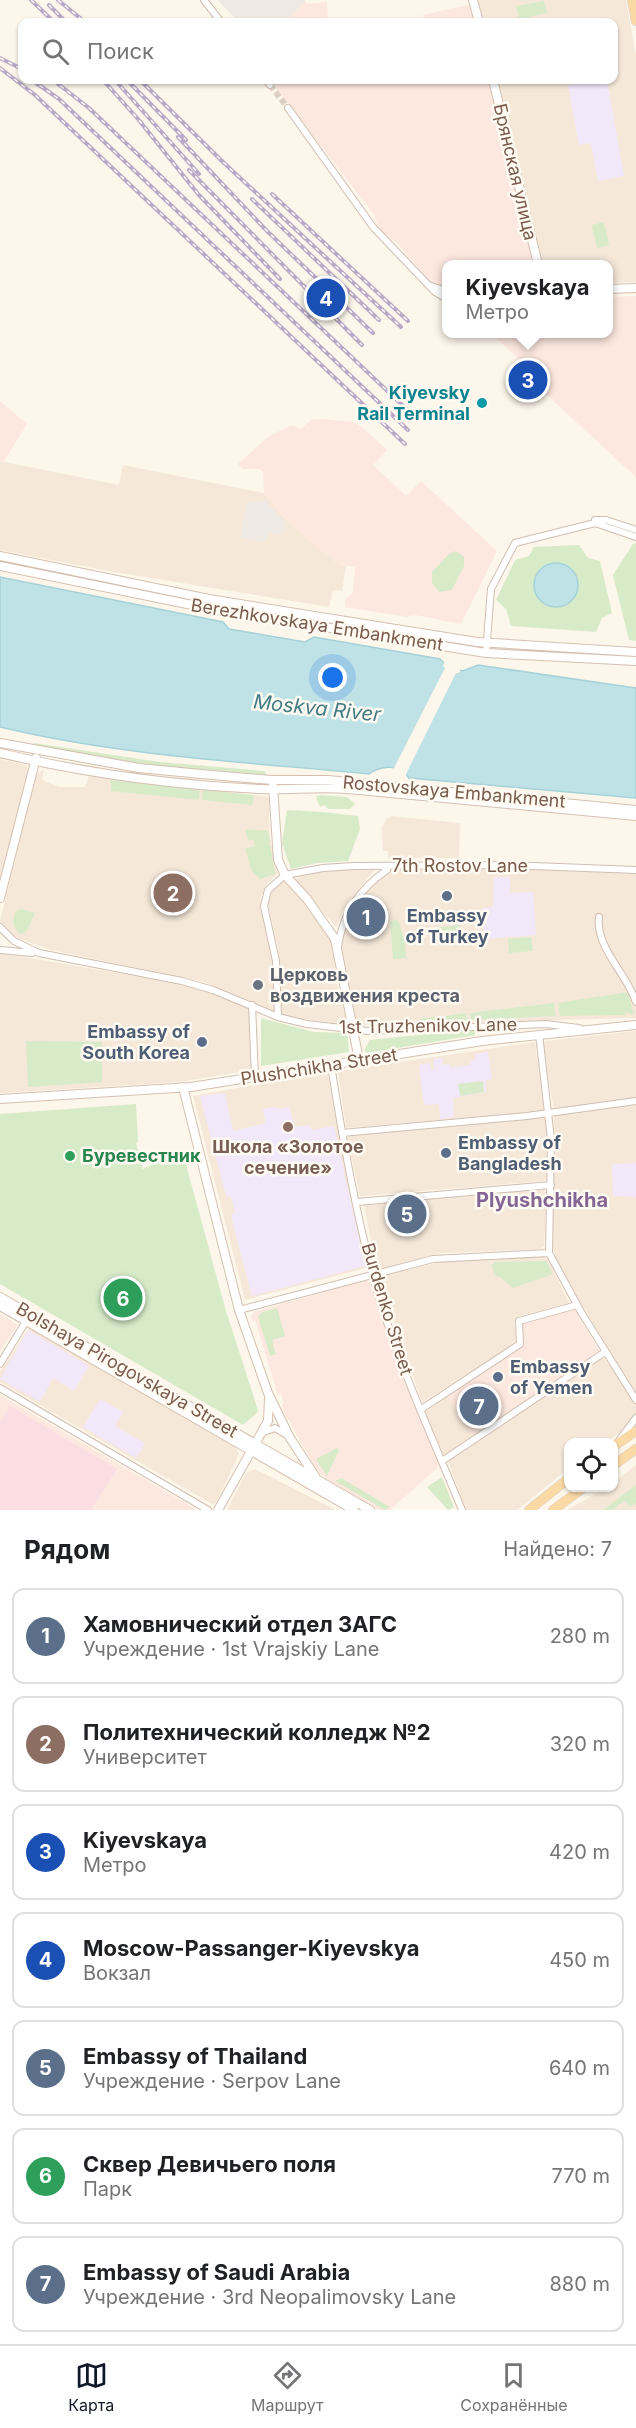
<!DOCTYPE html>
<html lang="ru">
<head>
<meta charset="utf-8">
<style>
	body { margin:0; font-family:Inter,sans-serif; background:#f2f2f2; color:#202124 }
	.controls { position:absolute; right:18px; bottom:18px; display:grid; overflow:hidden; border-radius:12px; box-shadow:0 2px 4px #0004 }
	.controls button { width:54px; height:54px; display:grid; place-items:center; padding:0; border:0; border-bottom:2px solid #e0e0e0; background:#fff; color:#202124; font:30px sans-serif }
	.you { position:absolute; left:333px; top:678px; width:21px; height:21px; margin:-15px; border:4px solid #fff; border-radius:50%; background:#1a73e8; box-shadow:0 0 0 9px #1a73e833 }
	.badge { display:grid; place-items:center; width:39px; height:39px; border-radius:50%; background:#111827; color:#fff; font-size:20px; font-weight:700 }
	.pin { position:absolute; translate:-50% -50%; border:3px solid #fff; box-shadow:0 2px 6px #0006 }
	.popup { position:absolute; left:442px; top:260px; width:171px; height:78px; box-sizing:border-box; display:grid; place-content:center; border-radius:12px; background:#fff; filter:drop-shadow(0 2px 4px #0005); font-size:20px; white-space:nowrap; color:#757577 }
	.popup b { font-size:22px; color:#202124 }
	.popup::after { content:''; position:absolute; left:50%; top:100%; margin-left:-12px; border:12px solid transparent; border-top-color:#fff }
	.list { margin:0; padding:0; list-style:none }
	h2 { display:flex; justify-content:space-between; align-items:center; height:78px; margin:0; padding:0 24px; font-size:26px }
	h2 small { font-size:20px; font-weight:400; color:#757577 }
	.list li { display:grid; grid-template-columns:39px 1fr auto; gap:18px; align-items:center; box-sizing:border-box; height:96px; margin:0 12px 12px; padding:0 12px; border:2px solid #e0e0e0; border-radius:12px }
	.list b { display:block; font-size:22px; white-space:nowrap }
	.list p { margin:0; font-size:20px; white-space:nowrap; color:#757577 }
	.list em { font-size:20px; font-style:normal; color:#757577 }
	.icon { flex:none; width:33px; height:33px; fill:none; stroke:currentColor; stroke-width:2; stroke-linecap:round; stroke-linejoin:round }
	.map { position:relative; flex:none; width:636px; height:1510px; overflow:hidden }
	.search { position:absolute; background:#fff; box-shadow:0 2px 4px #0004; left:18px; right:18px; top:18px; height:66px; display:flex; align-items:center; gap:15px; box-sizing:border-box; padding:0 21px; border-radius:12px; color:#757577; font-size:22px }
	.sheet { height:834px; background:#fff }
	nav { display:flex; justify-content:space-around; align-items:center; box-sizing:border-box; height:84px; border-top:2px solid #e0e0e0; background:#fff; font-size:16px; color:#757577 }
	nav a { display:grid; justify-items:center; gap:3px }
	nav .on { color:#111827 }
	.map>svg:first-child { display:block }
</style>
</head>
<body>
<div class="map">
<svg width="636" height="1510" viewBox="0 0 636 1510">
	<rect width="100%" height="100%" fill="#fdf6eb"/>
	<path fill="#f5e8d9" d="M 475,0 L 626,0 L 636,56 L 636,282 L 609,283 L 609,264 L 539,264 L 495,80 L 614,80 L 614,22 L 481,22 Z
		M 0,461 L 119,485 L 123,465 L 264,493 L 287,521 L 338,564 L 346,566 L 342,591 L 333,590 L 329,607 L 108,571 L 0,550 Z
		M 0,759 L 25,765 L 28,769 L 0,886 Z
		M 44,769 L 42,780 L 59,787 L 85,787 L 89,776 L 269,797 L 269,833 L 278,873 L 266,885 L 260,898 L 273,954 L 276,1012 L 201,981 L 51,950 L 17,938 L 0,921 L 36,775 Z
		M 391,816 L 460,823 L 459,858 L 388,858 L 388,851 L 383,851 L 382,827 L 386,819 Z
		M 400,868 L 499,868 L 636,874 L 636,1018 L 355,1025 L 341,955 L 345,924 L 349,913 L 378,877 Z
		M 331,870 L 374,870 L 343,910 L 336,927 L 294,880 L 303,875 Z
		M 284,881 L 328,931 L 333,944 L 336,980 L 347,1022 L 344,1024 L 282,1016 L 278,949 L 268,903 L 273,890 Z
		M 0,953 L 181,984 L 213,994 L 243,1006 L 250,1011 L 251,1070 L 179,1082 L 0,1093 Z
		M 636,1031 L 636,1098 L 554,1110 L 543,1045 L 546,1041 Z
		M 535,1042 L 544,1111 L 346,1128 L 338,1071 Z
		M 324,1072 L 328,1075 L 366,1268 L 245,1300 L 193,1096 Z
		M 636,1103 L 636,1394 L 583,1307 L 555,1256 L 552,1242 L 554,1116 Z
		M 543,1117 L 546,1120 L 547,1143 L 546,1178 L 543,1181 L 360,1196 L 347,1138 L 350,1135 Z
		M 543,1189 L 547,1193 L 544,1246 L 540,1249 L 440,1253 L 379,1269 L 376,1267 L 364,1205 Z
		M 543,1257 L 548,1259 L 569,1303 L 517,1317 L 514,1322 L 517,1342 L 422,1403 L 379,1277 L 440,1262 Z
		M 29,1328 L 236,1447 L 239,1454 L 216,1503 L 212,1504 L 0,1382 L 0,1372 Z
		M 602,1358 L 606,1360 L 636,1404 L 636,1416 L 623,1430 L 606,1442 L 568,1442 L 568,1469 L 517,1510 L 466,1510 L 448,1461 Z
		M 447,1396 L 473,1436 L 445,1455 L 442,1453 L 425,1412 Z
		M 636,1465 L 636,1510 L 567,1510 L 606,1488 L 614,1488 L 614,1482 Z
		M 255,1469 L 334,1509 L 334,1510 L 227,1510 L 246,1473 Z"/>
	<path fill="#fde8df" d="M 305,1 L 307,4 L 327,2 L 328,20 L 351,18 L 351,22 L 362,22 L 278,22 L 283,18 L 286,21 Z
		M 472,4 L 477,22 L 424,22 L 423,15 Z
		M 270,80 L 491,80 L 536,264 L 447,264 L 447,288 L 433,285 L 397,243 L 378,229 L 375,216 Z
		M 636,296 L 636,477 L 523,373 L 526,365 L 491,334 L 609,334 L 609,297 Z
		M 0,401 L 27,424 L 4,461 L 0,461 Z
		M 323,419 L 353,422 L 362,427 L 387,450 L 373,465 L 406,496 L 421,481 L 497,551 L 461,624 L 415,615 L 407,617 L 345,607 L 345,600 L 353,592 L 355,567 L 338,564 L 287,521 L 264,493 L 263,472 L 259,469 L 243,469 L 238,464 L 269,436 L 292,425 L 301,429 L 311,420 Z
		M 366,1280 L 370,1282 L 404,1379 L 438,1461 L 437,1468 L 390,1510 L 379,1510 L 326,1479 L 317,1470 L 284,1412 L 282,1406 L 284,1402 L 280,1392 L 278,1395 L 255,1320 L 253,1322 L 251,1317 L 254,1312 Z
		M 575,1310 L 599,1351 L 473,1436 L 447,1396 L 522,1346 L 524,1342 L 522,1323 Z
		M 0,1314 L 18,1325 L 0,1352 Z
		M 0,1395 L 197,1510 L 0,1510 Z"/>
	<path fill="#efe9e4" d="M 218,0 L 305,0 L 305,1 L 286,21 L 283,18 L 278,22 L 238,22 Z
		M 265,500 L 285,521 L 283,535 L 268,533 L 266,542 L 241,538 L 246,503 Z"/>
	<path fill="#f3e7fa" d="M 598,80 L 607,80 L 624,176 L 598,181 L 591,143 L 579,145 L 568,85 Z
		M 494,877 L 510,877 L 510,893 L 533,892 L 536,935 L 484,939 L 482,908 L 493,907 Z
		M 488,1052 L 492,1079 L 486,1080 L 486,1092 L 453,1098 L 454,1117 L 440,1119 L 439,1104 L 424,1105 L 419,1065 L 430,1063 L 431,1070 L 434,1070 L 433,1059 L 442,1058 L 443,1065 L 449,1064 L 450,1068 L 470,1065 L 470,1061 L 475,1060 L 475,1054 Z
		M 225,1093 L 233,1131 L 266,1123 L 263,1109 L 275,1107 L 280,1109 L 289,1107 L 295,1127 L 309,1125 L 312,1130 L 334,1126 L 365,1266 L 252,1296 L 232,1220 L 232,1213 L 235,1212 L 231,1196 L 227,1197 L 225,1192 L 200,1096 Z
		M 636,1163 L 636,1197 L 613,1196 L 612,1164 Z
		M 28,1330 L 89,1366 L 74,1391 L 53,1378 L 40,1402 L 0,1379 Z
		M 100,1399 L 123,1412 L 115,1426 L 145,1443 L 136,1458 L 83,1427 Z"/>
	<path fill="#fbdee2" d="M 10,1406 L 117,1469 L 91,1510 L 0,1510 L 0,1423 Z"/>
	<path fill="#d7ebc9" d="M 544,1 L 547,13 L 519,19 L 516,6 Z
		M 604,222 L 609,245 L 597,248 L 592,225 Z
		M 636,543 L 636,641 L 629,640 L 613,575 L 633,544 Z
		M 579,545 L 588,558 L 600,561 L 612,613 L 602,618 L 596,632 L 511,626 L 506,609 L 496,600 L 515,560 L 529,556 L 534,547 Z
		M 456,551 L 464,557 L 464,566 L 452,590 L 439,592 L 432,583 L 432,572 L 449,554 Z
		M 34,743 L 160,762 L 264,771 L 267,775 L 159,766 L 34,747 Z
		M 111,780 L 200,790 L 199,800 L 111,791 Z
		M 203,790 L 254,795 L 252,805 L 202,800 Z
		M 320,795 L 347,797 L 355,804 L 350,809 L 328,809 L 324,805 L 320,807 L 316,797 Z
		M 287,810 C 313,811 333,813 358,816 L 360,829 L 348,861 L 317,863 L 291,869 L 282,843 Z
		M 245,829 L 268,831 L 270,842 L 267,843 L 270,845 L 275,874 L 260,879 L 252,872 L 245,849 L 255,846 L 253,839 L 248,841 Z
		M 21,909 L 35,913 L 27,931 L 20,934 C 12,926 12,922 16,911 Z
		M 398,920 L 405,942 L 406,958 L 393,959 L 390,921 Z
		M 460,925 L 462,937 L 437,940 L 435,928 Z
		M 531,937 L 533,951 L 509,953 L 508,939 Z
		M 628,992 L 634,1015 L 625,1012 L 625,1015 L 560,1016 L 558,1003 Z
		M 554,1003 L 555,1016 L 471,1020 L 470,1013 Z
		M 466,1013 L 467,1021 L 420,1022 L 420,1019 Z
		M 261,1018 L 314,1032 L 347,1033 L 349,1052 L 261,1066 Z
		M 474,1029 L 475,1035 L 367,1053 L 364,1050 L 370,1040 Z
		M 26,1041 L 102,1042 L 102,1082 L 28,1087 Z
		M 483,1081 L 484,1092 L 460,1096 L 458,1084 Z
		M 136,1104 L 138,1141 L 136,1143 L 143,1169 L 182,1150 L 226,1311 L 256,1404 L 258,1412 L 243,1425 L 0,1284 L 0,1114 Z
		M 546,1261 L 553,1274 L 513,1288 L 500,1277 L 494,1275 L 492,1265 L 495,1262 Z
		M 277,1308 L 285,1336 L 272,1340 L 276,1354 L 270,1356 L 258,1317 L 262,1312 Z
		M 337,1448 L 339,1450 L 327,1476 L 316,1459 Z
		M 442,1477 L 454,1507 L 448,1510 L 427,1487 Z
		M 341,1478 L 390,1507 L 385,1510 L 335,1481 Z
		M 636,1485 L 636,1503 L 630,1507 L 625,1500 L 612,1510 L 603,1510 Z"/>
	<path fill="#bfe2e7" stroke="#a5d2d9" stroke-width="1.5" d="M534 585a22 22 0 1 1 44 0a22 22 0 1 1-44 0Z
		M 0,577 L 223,622 L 229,629 L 305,642 L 314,637 L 440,659 L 447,666 L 463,671 L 478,665 L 636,688 L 636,798 L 409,778 C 399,764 382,765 369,774 C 245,762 121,756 0,727 Z"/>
	<path fill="#fdf6eb" d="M 445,661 L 461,668 L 459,673 L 456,673 L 406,774 L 406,778 L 391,770 L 394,768 L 445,668 L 443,666 Z"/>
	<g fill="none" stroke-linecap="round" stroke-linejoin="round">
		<path stroke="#dcd0c4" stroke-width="6" stroke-dasharray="6 3" stroke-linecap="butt" d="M 270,85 L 288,108"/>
		<g stroke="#d0beb0" stroke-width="8">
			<path id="street" d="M 204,0 L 221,22
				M 266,80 L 270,85
				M 288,108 L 373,227 L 435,292 L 447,299
				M 431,286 L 447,291
				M 595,520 L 606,520 L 636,530
				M 486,653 L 491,589 L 515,543 L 595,523 L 636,537
				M 599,917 C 595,947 627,974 636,1002
				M 0,927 L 14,941 L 39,953 L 182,981 L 213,990 L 278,1017 L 307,1024 L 368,1031 L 546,1024 L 579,1028
				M 338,946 C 343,914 360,888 387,870 L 388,866
				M 0,950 L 32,953
				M 252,1005 L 255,1077
				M 278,1017 L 276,961 L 264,906 L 268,890 L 285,875 L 323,868 L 354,866 L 506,865 L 636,870
				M 539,1034 L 551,1139 L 549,1253 L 581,1312 L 636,1400
				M 331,1065 C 342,1136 355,1210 374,1280 C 396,1359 431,1434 462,1510
				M 342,1133 L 527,1116 L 636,1101
				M 357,1202 L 551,1185
				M 239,1310 L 433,1259 L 549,1253
				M 0,1364 L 28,1318
				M 0,1388 L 208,1510
				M 420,1410 L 520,1344 L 519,1321 L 577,1305
				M 261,1433 L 275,1428 L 287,1435
				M 620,1439 L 636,1418
				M 442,1461 L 605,1352"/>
		</g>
		<g stroke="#d5c0b0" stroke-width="10">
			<path id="secondary" d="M 473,0 L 479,22
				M 493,80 L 538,264
				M 609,289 L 636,288
				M 0,556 L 209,599 L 477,642 L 636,652
				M 0,566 L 207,608 L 486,653 L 636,661
				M 0,743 L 139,768 L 201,774 L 272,780 L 328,780 L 636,810
				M 0,753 C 84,773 174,785 260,789 C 289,790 318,787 348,789 L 636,816
				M 273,786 L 278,860 L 285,875 L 307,899 L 335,939 L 359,1060
				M 0,898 L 36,758
				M 183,1087 L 239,1310 L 268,1393 L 290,1438 L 315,1476
				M 0,1099 L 191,1087 L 482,1041 L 636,1025
				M 0,1297 L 370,1510
				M 0,1306 L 354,1510
				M 218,1510 L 268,1421 L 269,1399"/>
		</g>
		<g stroke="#d9d1cd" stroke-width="10">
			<path id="primary" d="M 632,0 L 636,21
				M 614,1446 L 636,1431
				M 614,1465 L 636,1449
				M 529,1510 L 568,1479
				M 553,1510 L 583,1488"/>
		</g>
		<use href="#street" stroke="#fff" stroke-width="6"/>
		<use href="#secondary" stroke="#fff" stroke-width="8"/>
		<use href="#primary" stroke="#fad9a5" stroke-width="9"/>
		<g stroke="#b9a8c8" stroke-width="4">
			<path id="rail" d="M 31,0 L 54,22
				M 58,0 L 85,22
				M 49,5 L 66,22
				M 0,58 L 22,69
				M 0,68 L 35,95 L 405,444
				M 32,80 L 59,99 L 408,430
				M 53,80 L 89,108 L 418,420
				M 103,80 L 138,119 L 198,194 L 280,279
				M 115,80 L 199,174
				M 127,80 L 186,140
				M 140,80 L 224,163 L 401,327
				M 178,137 L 267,231 L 373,333
				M 189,170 L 362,345
				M 272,194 L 408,321
				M 252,199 L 379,320"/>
		</g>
		<use href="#rail" stroke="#fffaf2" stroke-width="1.5" stroke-dasharray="4.5" stroke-linecap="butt"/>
	</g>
	<circle fill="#0f9aa8" stroke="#fffaf2" stroke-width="2" cx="482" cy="403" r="6"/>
	<g fill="#5c6f8a" stroke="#fffaf2" stroke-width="2">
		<circle cx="447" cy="896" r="6"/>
		<circle cx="202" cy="1042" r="6"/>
		<circle cx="446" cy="1153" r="6"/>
		<circle cx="498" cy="1377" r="6"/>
	</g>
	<circle fill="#6b7280" stroke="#fffaf2" stroke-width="2" cx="258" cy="985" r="6"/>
	<circle fill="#8d6e63" stroke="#fffaf2" stroke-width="2" cx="288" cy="1127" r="6"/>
	<circle fill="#2e9e5b" stroke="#fffaf2" stroke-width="2" cx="70" cy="1156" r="6"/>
	<g text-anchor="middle" stroke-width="5" stroke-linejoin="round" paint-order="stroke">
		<g font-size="18" fill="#795c4d" stroke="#fffaf2">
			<text transform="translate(515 172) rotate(77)" y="6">Брянская улица</text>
			<text transform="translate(317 625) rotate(9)" y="6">Berezhkovskaya Embankment</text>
			<text transform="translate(454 792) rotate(5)" y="6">Rostovskaya Embankment</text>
			<text x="460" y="872">7th Rostov Lane</text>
			<text transform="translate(428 1026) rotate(-1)" y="6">1st Truzhenikov Lane</text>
			<text transform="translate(319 1067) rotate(-9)" y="6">Plushchikha Street</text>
			<text transform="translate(387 1309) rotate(73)" y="6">Burdenko Street</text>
			<text transform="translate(127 1370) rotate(30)" y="6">Bolshaya Pirogovskaya Street</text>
		</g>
		<g font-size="18" font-weight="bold" fill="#0d838f" stroke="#fffaf2" text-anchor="end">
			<text x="470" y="399">Kiyevsky<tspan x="470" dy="21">Rail Terminal</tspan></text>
		</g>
		<g font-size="18" font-weight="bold" fill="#4e5e75" stroke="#fffaf2" text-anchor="start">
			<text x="447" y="922" text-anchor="middle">Embassy<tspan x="447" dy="21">of Turkey</tspan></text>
			<text x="190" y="1038" text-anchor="end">Embassy of<tspan x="190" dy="21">South Korea</tspan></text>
			<text x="458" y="1149">Embassy of<tspan x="458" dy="21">Bangladesh</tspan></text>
			<text x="510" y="1373">Embassy<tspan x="510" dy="21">of Yemen</tspan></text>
		</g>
		<g font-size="18" font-weight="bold" fill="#5b616d" stroke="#fffaf2" text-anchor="start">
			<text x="270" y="981">Церковь<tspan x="270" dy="21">воздвижения креста</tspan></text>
		</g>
		<g font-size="18" font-weight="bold" fill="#785e54" stroke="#fffaf2">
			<text x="288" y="1153">Школа «Золотое<tspan x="288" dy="21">сечение»</tspan></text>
		</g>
		<g font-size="18" font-weight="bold" fill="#27864d" stroke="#fffaf2" text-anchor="start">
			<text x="82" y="1162">Буревестник</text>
		</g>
		<g font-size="20" font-style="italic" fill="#437b85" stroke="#fffaf2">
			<text transform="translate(317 708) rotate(6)" y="7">Moskva River</text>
		</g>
		<g font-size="20" font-weight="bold" fill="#846694" stroke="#fffaf2">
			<text x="542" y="1207">Plyushchikha</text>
		</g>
	</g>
</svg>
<div class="controls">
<button><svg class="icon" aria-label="locate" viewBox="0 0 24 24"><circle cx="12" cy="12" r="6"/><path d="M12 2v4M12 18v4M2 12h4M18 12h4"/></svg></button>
</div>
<div class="you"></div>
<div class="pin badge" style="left:366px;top:917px;background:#5c6f8a">1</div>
<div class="pin badge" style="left:173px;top:893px;background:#8d6e63">2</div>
<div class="pin badge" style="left:528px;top:380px;background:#1a4fb4">3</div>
<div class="popup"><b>Kiyevskaya</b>Метро</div>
<div class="pin badge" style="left:326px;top:298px;background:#1a4fb4">4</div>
<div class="pin badge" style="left:407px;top:1214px;background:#5c6f8a">5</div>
<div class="pin badge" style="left:123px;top:1298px;background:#2e9e5b">6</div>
<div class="pin badge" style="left:479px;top:1406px;background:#5c6f8a">7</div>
<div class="search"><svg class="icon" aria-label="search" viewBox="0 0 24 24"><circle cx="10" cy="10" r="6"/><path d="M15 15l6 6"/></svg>Поиск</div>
</div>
<section class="sheet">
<h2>Рядом<small>Найдено: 7</small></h2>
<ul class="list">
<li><span class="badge" style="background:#5c6f8a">1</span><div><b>Хамовнический отдел ЗАГС</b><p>Учреждение · 1st Vrajskiy Lane</p></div><em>280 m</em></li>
<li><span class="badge" style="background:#8d6e63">2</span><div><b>Политехнический колледж №2</b><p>Университет</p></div><em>320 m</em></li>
<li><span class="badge" style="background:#1a4fb4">3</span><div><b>Kiyevskaya</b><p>Метро</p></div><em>420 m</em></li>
<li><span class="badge" style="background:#1a4fb4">4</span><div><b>Moscow-Passanger-Kiyevskya</b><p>Вокзал</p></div><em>450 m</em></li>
<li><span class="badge" style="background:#5c6f8a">5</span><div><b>Embassy of Thailand</b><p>Учреждение · Serpov Lane</p></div><em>640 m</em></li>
<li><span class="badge" style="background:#2e9e5b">6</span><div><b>Сквер Девичьего поля</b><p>Парк</p></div><em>770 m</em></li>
<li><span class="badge" style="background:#5c6f8a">7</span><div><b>Embassy of Saudi Arabia</b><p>Учреждение · 3rd Neopalimovsky Lane</p></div><em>880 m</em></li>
</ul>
</section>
<nav>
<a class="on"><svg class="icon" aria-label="map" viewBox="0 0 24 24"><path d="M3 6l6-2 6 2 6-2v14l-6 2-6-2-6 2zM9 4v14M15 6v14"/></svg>Карта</a>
<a><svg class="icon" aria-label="directions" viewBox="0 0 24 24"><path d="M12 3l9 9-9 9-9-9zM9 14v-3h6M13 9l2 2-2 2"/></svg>Маршрут</a>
<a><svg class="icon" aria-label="saved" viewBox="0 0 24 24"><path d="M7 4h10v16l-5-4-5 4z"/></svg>Сохранённые</a>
</nav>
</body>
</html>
